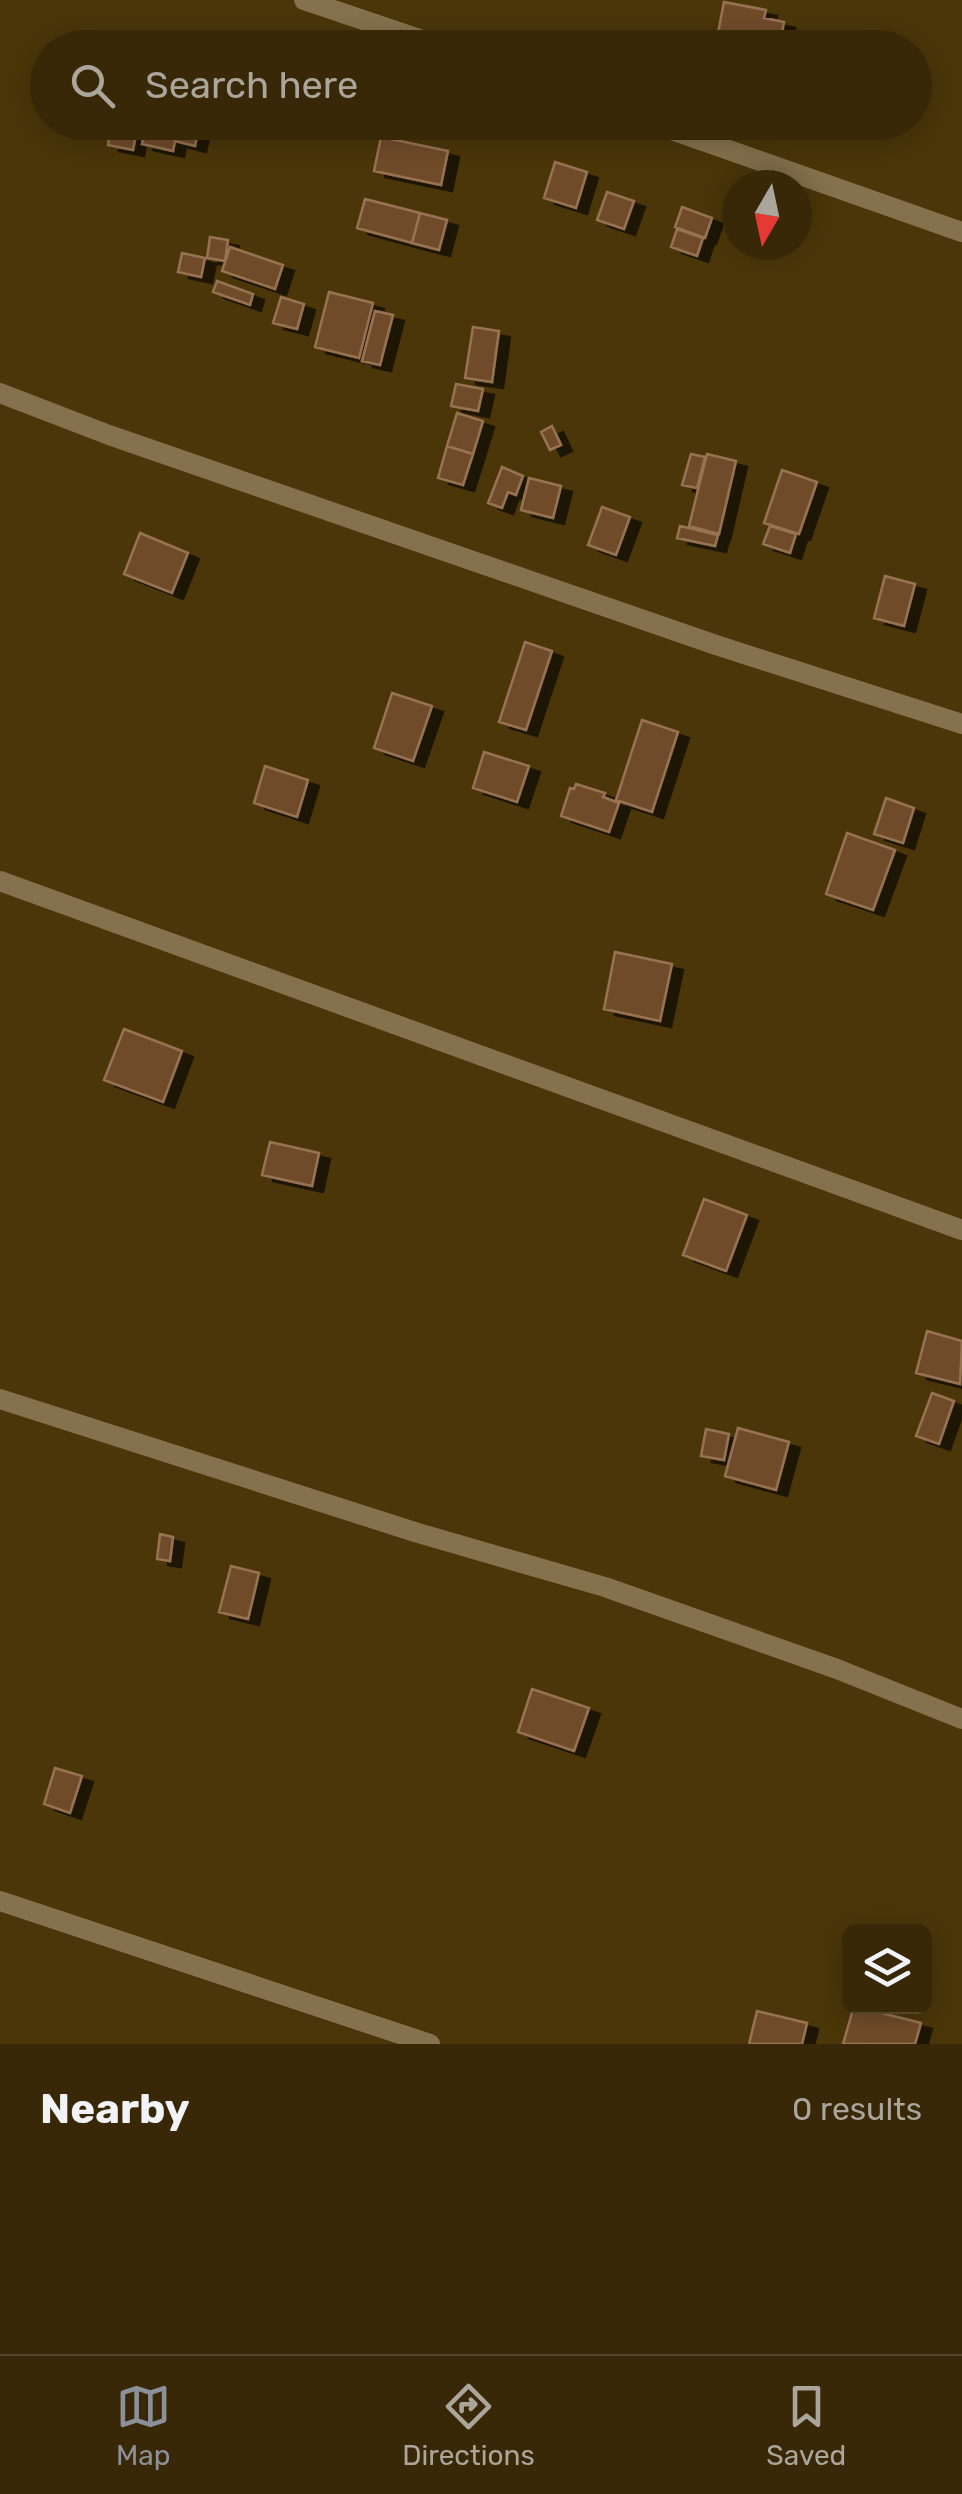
<!DOCTYPE html>
<html lang="en">
<head>
<meta charset="utf-8">
<style>
	body { margin:0; font-family:Rubik,sans-serif; background:#3f3011; color:#f1f3f6 }
	.controls { position:absolute; right:30px; bottom:30px; display:grid; overflow:hidden; border-radius:15px; box-shadow:0 5px 25px #0003 }
	.controls button { width:90px; height:90px; display:grid; place-items:center; padding:0; border:0; border-bottom:2px solid #524428; background:#382807; color:#f1f3f6; font:50px sans-serif }
	.compass { position:absolute; left:722px; top:170px; width:90px; height:90px; border-radius:50%; background:#382807; box-shadow:0 5px 25px #0003; rotate:189deg }
	.list { margin:0; padding:0; list-style:none }
	h2 { display:flex; justify-content:space-between; align-items:center; height:130px; margin:0; padding:0 40px; font-size:42px }
	h2 small { font-size:32px; font-weight:400; color:#aba69b }
	.icon { flex:none; width:55px; height:55px; fill:none; stroke:currentColor; stroke-width:2; stroke-linecap:round; stroke-linejoin:round }
	.map { position:relative; flex:none; width:962px; height:2044px; overflow:hidden }
	.search { position:absolute; background:#382807; box-shadow:0 5px 25px #0003; left:30px; right:30px; top:30px; height:110px; display:flex; align-items:center; gap:25px; box-sizing:border-box; padding:0 35px; border-radius:55px; color:#aba69b; font-size:38px }
	.sheet { height:310px; background:#382807 }
	nav { display:flex; justify-content:space-around; align-items:center; box-sizing:border-box; height:140px; border-top:2px solid #524428; background:#382807; font-size:28px; color:#aba69b }
	nav a { display:grid; justify-items:center; gap:5px }
	nav .on { color:#8c9099 }
	.map>svg:first-child { display:block }
</style>
</head>
<body>
<div class="map">
<svg width="962" height="2044" viewBox="0 0 962 2044">
	<defs>
		<filter id="shadow"><feDropShadow dx="11" dy="6" stdDeviation="0" flood-color="#0009"/></filter>
	</defs>
	<rect width="100%" height="100%" fill="#4b3609"/>
	<path fill="#6f4c2c" stroke="#987353" stroke-width="2.5" filter="url(#shadow)" d="M 724,2 L 766,10 L 764,18 L 784,22 L 779,48 L 715,48 Z
		M 112,122 L 138,124 L 133,150 L 108,145 Z
		M 152,122 L 200,122 L 195,146 L 175,141 L 173,151 L 142,144 L 146,124 L 151,125 Z
		M 381,137 L 448,151 L 441,185 L 374,171 Z
		M 555,162 L 587,172 L 576,208 L 544,198 Z
		M 607,192 L 634,201 L 624,229 L 597,220 Z
		M 365,199 L 420,213 L 412,243 L 357,228 Z
		M 682,207 L 712,218 L 705,238 L 675,227 Z
		M 420,213 L 447,220 L 439,250 L 412,243 Z
		M 677,229 L 703,238 L 697,256 L 671,247 Z
		M 210,237 L 228,240 L 225,261 L 207,258 Z
		M 230,247 L 283,265 L 275,289 L 222,271 Z
		M 182,253 L 205,258 L 201,277 L 178,272 Z
		M 217,281 L 253,294 L 250,305 L 213,292 Z
		M 329,292 L 373,303 L 359,358 L 315,347 Z
		M 281,297 L 304,304 L 297,329 L 273,323 Z
		M 375,311 L 393,315 L 380,365 L 362,361 Z
		M 473,327 L 499,331 L 492,382 L 465,378 Z
		M 456,384 L 483,389 L 478,411 L 451,406 Z
		M 457,413 L 483,421 L 473,454 L 447,446 Z
		M 552,426 L 561,445 L 550,450 L 541,432 Z
		M 447,446 L 473,454 L 463,485 L 438,478 Z
		M 691,454 L 705,457 L 697,488 L 682,485 Z
		M 707,454 L 736,461 L 719,534 L 689,526 Z
		M 502,467 L 523,476 L 516,495 L 508,492 L 502,508 L 488,503 Z
		M 782,470 L 817,482 L 799,534 L 764,523 Z
		M 529,478 L 561,486 L 553,518 L 521,510 Z
		M 602,507 L 630,517 L 616,555 L 588,545 Z
		M 680,526 L 718,535 L 715,546 L 677,538 Z
		M 770,526 L 796,534 L 790,553 L 763,544 Z
		M 140,533 L 188,553 L 172,593 L 124,574 Z
		M 885,576 L 915,584 L 904,626 L 874,618 Z
		M 525,642 L 552,651 L 526,730 L 499,722 Z
		M 392,693 L 432,706 L 413,761 L 374,748 Z
		M 642,720 L 678,732 L 652,812 L 616,800 Z
		M 484,752 L 529,766 L 517,802 L 473,788 Z
		M 265,766 L 308,780 L 297,817 L 254,803 Z
		M 576,784 L 605,793 L 603,797 L 619,803 L 609,832 L 561,816 L 570,788 L 574,789 Z
		M 886,798 L 914,808 L 903,843 L 874,834 Z
		M 847,833 L 895,850 L 873,910 L 826,894 Z
		M 615,952 L 672,964 L 660,1021 L 604,1009 Z
		M 124,1029 L 182,1051 L 163,1102 L 104,1080 Z
		M 270,1142 L 319,1153 L 312,1186 L 262,1175 Z
		M 704,1199 L 747,1215 L 726,1271 L 683,1255 Z
		M 927,1331 L 962,1341 L 960,1384 L 916,1373 Z
		M 932,1393 L 954,1401 L 939,1444 L 916,1436 Z
		M 738,1428 L 789,1442 L 776,1490 L 725,1476 Z
		M 706,1429 L 729,1434 L 724,1460 L 701,1456 Z
		M 160,1534 L 173,1537 L 170,1561 L 157,1559 Z
		M 231,1566 L 259,1573 L 248,1619 L 219,1612 Z
		M 532,1689 L 589,1708 L 574,1751 L 518,1732 Z
		M 55,1768 L 82,1776 L 70,1813 L 44,1804 Z
		M 854,2006 L 921,2023 L 915,2044 L 843,2044 Z
		M 757,2011 L 807,2023 L 802,2044 L 749,2044 Z"/>
	<g fill="none" stroke-linecap="round" stroke-linejoin="round">
		<path stroke="#85714d" stroke-width="20" d="M 304,0 L 446,48
			M 649,122 L 962,232
			M 0,393 L 109,435 L 716,645 L 962,724
			M 0,881 L 962,1230
			M 0,1399 L 418,1533 L 605,1587 L 837,1669 L 962,1719
			M 0,1901 L 430,2044"/>
	</g>
</svg>
<div class="controls">
<button><svg class="icon" aria-label="layers" viewBox="0 0 24 24"><path d="M12 4l9 5-9 5-9-5zM3 14l9 5 9-5"/></svg></button>
</div>
<svg class="compass" viewBox="-18 -18 36 36"><path d="M0-13l5 13h-10z" fill="#e53935"/><path d="M0 13l5-13h-10z" fill="#aba69b"/></svg>
<div class="search"><svg class="icon" aria-label="search" viewBox="0 0 24 24"><circle cx="10" cy="10" r="6"/><path d="M15 15l6 6"/></svg>Search here</div>
</div>
<section class="sheet">
<h2>Nearby<small>0 results</small></h2>
<ul class="list">
</ul>
</section>
<nav>
<a class="on"><svg class="icon" aria-label="map" viewBox="0 0 24 24"><path d="M3 6l6-2 6 2 6-2v14l-6 2-6-2-6 2zM9 4v14M15 6v14"/></svg>Map</a>
<a><svg class="icon" aria-label="directions" viewBox="0 0 24 24"><path d="M12 3l9 9-9 9-9-9zM9 14v-3h6M13 9l2 2-2 2"/></svg>Directions</a>
<a><svg class="icon" aria-label="saved" viewBox="0 0 24 24"><path d="M7 4h10v16l-5-4-5 4z"/></svg>Saved</a>
</nav>
</body>
</html>
